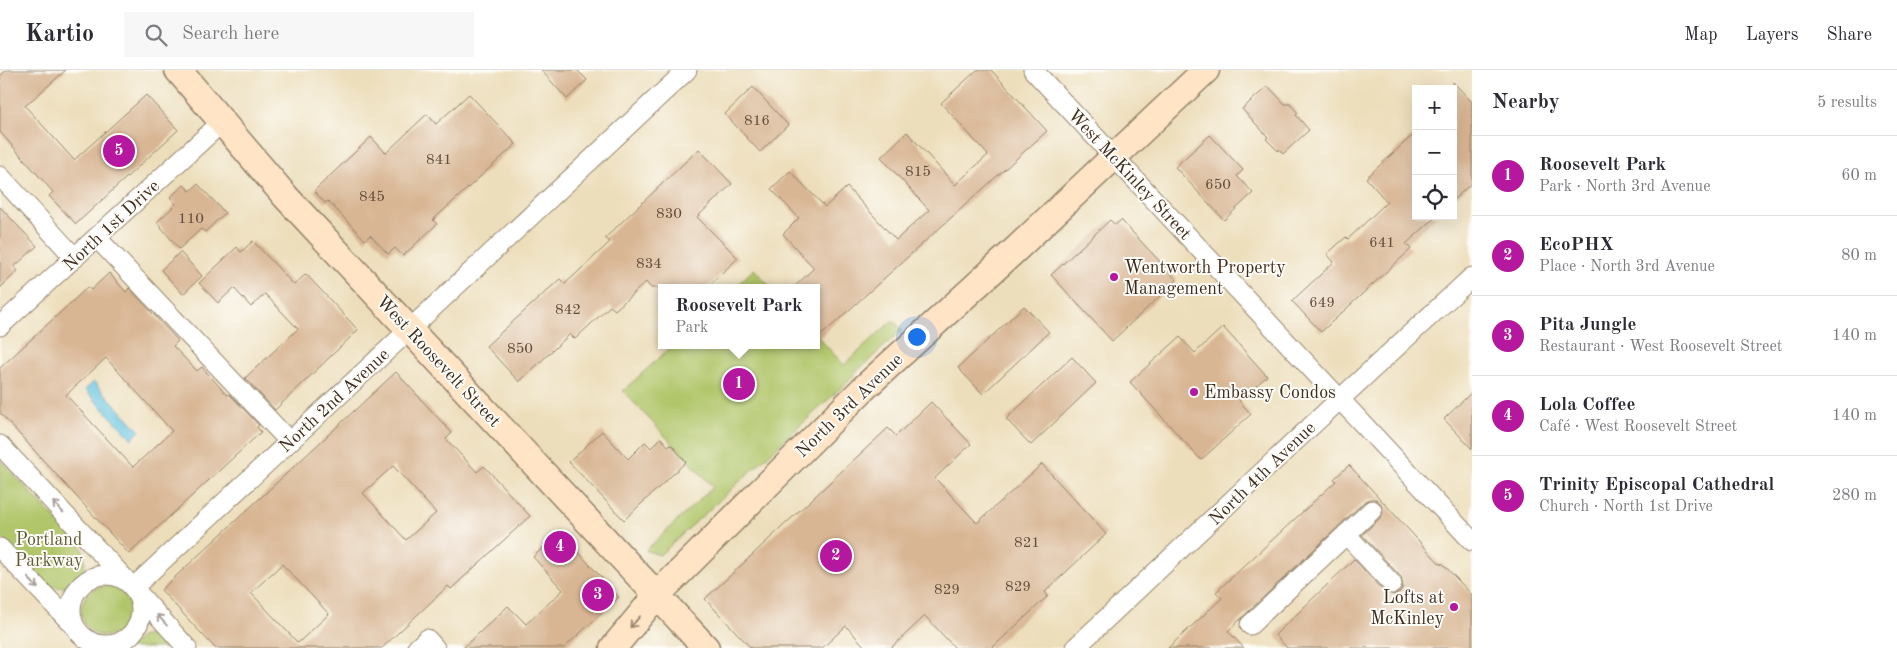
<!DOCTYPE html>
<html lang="en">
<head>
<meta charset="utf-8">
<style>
	body { margin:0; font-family:"Old Standard TT",serif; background:#f7f7f7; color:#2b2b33 }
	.controls { position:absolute; right:15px; top:15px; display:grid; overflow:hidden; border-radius:0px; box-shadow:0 5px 20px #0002 }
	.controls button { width:45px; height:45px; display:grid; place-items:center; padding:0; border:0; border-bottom:1px solid #e1e1e2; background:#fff; color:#2b2b33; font:25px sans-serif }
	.you { position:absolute; left:916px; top:266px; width:18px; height:18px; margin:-12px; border:4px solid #fff; border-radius:50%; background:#1a73e8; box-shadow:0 0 0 8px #1a73e833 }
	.badge { display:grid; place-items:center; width:32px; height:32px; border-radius:50%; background:#b5179e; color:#fff; font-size:16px; font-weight:700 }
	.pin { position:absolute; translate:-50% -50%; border:2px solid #fff; box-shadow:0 1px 5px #0006 }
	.popup { position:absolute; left:658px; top:214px; width:162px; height:65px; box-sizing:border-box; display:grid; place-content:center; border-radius:0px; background:#fff; filter:drop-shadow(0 1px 4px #0005); font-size:16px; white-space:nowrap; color:#7c7c81 }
	.popup b { font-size:19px; color:#2b2b33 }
	.popup::after { content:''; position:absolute; left:50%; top:100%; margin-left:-10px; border:10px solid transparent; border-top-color:#fff }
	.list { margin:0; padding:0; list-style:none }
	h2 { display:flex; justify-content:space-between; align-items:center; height:65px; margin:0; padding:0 20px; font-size:21px }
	h2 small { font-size:16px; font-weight:400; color:#7c7c81 }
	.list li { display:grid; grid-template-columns:32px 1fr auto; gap:15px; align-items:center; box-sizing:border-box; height:80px; padding:0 20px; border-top:1px solid #e1e1e2 }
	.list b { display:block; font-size:19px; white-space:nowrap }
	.list p { margin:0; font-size:16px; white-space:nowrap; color:#7c7c81 }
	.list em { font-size:16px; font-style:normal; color:#7c7c81 }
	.icon { flex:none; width:28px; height:28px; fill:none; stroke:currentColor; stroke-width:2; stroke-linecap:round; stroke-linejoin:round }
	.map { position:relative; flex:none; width:1472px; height:578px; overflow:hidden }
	header { display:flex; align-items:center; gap:30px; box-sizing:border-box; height:70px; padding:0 25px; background:#fff; border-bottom:1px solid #e1e1e2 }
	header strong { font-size:24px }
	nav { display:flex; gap:28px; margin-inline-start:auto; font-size:18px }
	.search { width:350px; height:45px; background:#f7f7f7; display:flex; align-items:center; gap:12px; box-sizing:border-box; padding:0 18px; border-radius:0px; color:#7c7c81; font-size:19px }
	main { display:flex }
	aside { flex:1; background:#fff }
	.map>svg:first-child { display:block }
</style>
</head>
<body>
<header>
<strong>Kartio</strong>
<div class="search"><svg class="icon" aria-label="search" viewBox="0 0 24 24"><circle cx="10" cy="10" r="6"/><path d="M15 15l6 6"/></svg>Search here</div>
<nav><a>Map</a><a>Layers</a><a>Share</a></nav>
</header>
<main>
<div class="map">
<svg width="1472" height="578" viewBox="0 0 1472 578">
	<rect width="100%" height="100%" fill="#fdfcf7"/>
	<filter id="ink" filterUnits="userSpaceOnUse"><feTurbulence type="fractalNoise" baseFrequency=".02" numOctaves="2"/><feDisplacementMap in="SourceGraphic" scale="10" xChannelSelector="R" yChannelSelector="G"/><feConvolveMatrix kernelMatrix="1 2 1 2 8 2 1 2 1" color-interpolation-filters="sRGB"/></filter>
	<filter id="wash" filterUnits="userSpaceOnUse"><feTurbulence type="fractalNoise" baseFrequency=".0096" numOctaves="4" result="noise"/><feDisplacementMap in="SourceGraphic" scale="20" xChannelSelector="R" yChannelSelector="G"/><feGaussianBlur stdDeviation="1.12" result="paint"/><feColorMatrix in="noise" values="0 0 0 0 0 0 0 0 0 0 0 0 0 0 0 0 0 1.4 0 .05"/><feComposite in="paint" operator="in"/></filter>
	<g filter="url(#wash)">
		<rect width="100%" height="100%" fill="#eddebb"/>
		<path fill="#b1c66a" stroke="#767844" d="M 754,199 L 771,218 L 734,218 Z
			M 893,250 L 902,260 L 853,305 L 854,306 L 660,485 L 647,481 L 646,480 L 713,417 L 623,321 L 673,275 L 816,275 L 817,266 L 844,295 Z
			M 0,390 L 81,476 C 86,486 87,496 81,506 C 74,517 57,521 46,514 C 33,505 12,478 0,465 Z
			M81 541a25 25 0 1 1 50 0a25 25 0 1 1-50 0Z
			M 153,564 L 166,570 L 174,578 L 129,578 L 140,567 Z"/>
		<path fill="#62c2e0" stroke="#4e767f" d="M 94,312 L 140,361 L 132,369 L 85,320 Z"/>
		<g id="blocks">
			<path fill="#d8b593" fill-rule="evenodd" d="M 7,0 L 66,0 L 25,36 L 74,90 L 146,25 L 178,60 L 76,154 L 49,126 L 53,122 L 0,62 L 0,6 Z
				M 541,0 L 577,0 L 587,10 L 567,29 Z
				M 977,0 L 991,0 L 1047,61 L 816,270 L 816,218 L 793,218 L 814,198 L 783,164 L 799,148 L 771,119 L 790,101 L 825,137 L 847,117 L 896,170 L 929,140 L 881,87 L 907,62 L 955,115 L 988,85 L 941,33 Z
				M 1453,12 L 1472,32 L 1472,113 L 1453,130 Z
				M 1268,16 L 1285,34 L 1290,34 L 1298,43 L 1296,45 L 1309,60 L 1283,84 L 1279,79 L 1278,81 L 1266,69 L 1268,67 L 1242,39 Z
				M 753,17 L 788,55 L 760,82 L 725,44 Z
				M 469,24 L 516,74 L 433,150 L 437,154 L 403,186 L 395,178 L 388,184 L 370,165 L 365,170 L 328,131 L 325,133 L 314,121 L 371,67 L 386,83 L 427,44 L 436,54 Z
				M 1416,62 L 1416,146 L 1437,146 L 1406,174 L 1411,179 L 1321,262 L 1292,231 L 1334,192 L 1327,184 L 1346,167 L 1348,169 L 1387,132 L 1366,108 Z
				M 1210,65 L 1243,100 L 1237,106 L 1253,123 L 1224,150 L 1175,97 Z
				M 699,79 L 732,114 L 697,147 L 738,188 L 706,218 L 651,218 L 646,212 L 615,240 L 610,236 L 575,269 L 570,264 L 519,312 L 486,276 L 560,209 L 565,214 L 610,172 L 605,168 Z
				M 198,114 L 225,143 L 205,162 L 201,159 L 179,179 L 157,152 L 176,134 L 170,127 L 184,115 L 190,121 Z
				M 0,137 L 37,176 L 14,197 L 18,201 L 0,218 Z
				M 1110,150 L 1115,155 L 1121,150 L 1177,210 L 1112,271 L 1051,205 Z
				M 253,171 L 294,215 L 306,204 L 358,260 L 275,340 L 245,308 L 298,259 L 265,224 L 251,237 L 234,218 L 218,233 L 199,213 L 237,177 L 241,182 Z
				M 180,182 L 202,206 L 183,224 L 161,200 Z
				M 109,203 L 126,222 L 129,218 L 178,271 L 173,276 L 197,301 L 202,297 L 227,325 L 229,324 L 259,355 L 257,357 L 261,362 L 129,484 L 0,343 L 0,298 L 88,217 L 91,220 ZM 106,288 L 172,361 L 133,397 L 66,325 Z
				M 1024,236 L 1049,262 L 983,324 L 958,298 Z
				M 1223,257 L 1267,306 L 1239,331 L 1251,344 L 1201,390 L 1130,312 L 1180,267 L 1195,283 Z
				M 1072,287 L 1096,313 L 1031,375 L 1006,349 Z
				M 396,302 L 452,363 L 446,369 L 477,402 L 484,396 L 530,446 L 451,519 L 448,516 L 382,578 L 215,578 L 161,520 ZM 393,396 L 436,443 L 406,470 L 363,423 ZM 282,494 L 329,544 L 298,573 L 251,523 Z
				M 1472,322 L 1472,379 L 1444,349 Z
				M 931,332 L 971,374 L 935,408 L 977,453 L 1042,394 L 1106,464 L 1045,522 L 1048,526 L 992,578 L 955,578 L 925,546 L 891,578 L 866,578 L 846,556 L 822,578 L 751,578 L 705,529 L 888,358 L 896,366 Z
				M 602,361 L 628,389 L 645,372 L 651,378 L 661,368 L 668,376 L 672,375 L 686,392 L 624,450 L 569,392 Z
				M 1349,395 L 1441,495 L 1442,493 L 1472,525 L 1472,578 L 1287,578 L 1275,565 L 1354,489 L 1384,522 L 1394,525 L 1400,522 L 1403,517 L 1401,507 L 1362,465 L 1380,448 L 1383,443 L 1380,433 L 1376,429 L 1370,429 L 1364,432 L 1228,561 L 1244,578 L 1168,578 L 1222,528 L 1216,522 L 1336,411 L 1334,409 Z
				M 560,462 L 619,527 L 564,578 L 463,578 L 508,536 L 526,554 L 563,520 L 533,487 Z"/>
		</g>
	</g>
	<g filter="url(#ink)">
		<use href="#blocks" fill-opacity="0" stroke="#94846c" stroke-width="1"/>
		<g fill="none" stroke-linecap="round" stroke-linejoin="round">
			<g stroke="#94846c" stroke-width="21">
				<path id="street" d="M 1033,0 L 1472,471
					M 0,106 L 75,188
					M 97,168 L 289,371
					M 0,256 L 222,52
					M 0,375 L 126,510
					M 1346,464 L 1392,514
					M 0,478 L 75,557
					M71 540a35 35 0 1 1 70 0a35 35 0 1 1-70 0Z
					M 134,517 L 687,0
					M 138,523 L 187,578
					M 1250,555 L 1372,440
					M 417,578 L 427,569 L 435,578
					M 1075,578 L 1339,330 L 1472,207"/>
			</g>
			<g stroke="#94846c" stroke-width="29">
				<path id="secondary" d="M 178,0 L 286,127 L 706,578
					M 613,578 L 657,525 L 864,318 L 1013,182 L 1206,0"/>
			</g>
			<use href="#street" stroke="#fff" stroke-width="19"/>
			<use href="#secondary" stroke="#ffe4c6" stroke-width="26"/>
		</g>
		<defs><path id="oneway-shaft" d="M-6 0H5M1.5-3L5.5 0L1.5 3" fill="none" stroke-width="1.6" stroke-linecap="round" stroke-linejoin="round" transform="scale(1.25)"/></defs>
		<g stroke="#a79f9a">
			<use href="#oneway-shaft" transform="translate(58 437) rotate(-133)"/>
			<use href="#oneway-shaft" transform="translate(33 513) rotate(47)"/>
			<use href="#oneway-shaft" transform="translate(162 550) rotate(-132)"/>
		</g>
		<use stroke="#9d8772" href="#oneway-shaft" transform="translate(635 552) rotate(131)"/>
	</g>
	<g fill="#b5179e" stroke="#fdfcf7" stroke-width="2">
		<circle cx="1114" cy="207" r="5"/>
		<circle cx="1194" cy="322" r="5"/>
		<circle cx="1454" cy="537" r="5"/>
	</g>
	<g text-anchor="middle" stroke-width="4" stroke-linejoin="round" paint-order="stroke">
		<g font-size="15" fill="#624d3b">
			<text x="757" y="55">816</text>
			<text x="439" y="94">841</text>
			<text x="918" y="106">815</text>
			<text x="1218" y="119">650</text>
			<text x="372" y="131">845</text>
			<text x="669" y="148">830</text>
			<text x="191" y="153">110</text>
			<text x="1382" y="177">641</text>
			<text x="649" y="198">834</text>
			<text x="1322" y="237">649</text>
			<text x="568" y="244">842</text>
			<text x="520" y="283">850</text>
			<text x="1027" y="477">821</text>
			<text x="1018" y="521">829</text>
			<text x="947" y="524">829</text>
		</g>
		<g font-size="18" fill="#3b2a1e" stroke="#fdfcf7">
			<text transform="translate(1130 104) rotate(47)" y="6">West McKinley Street</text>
			<text transform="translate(111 155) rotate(-43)" y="6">North 1st Drive</text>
			<text transform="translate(439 291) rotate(47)" y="6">West Roosevelt Street</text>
			<text transform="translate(334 330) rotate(-43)" y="6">North 2nd Avenue</text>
			<text transform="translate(849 335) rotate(-44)" y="6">North 3rd Avenue</text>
			<text transform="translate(1262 403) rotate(-44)" y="6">North 4th Avenue</text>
		</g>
		<g font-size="18" fill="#3b2a1e" stroke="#fdfcf7" text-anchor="start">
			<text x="1124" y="203">Wentworth Property<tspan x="1124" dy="21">Management</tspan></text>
			<text x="1204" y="328">Embassy Condos</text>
			<text x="1444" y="533" text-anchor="end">Lofts at<tspan x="1444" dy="21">McKinley</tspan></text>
		</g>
		<g font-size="18" fill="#5e5935" stroke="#fdfcf7">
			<text x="49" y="475">Portland<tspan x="49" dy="21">Parkway</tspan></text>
		</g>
	</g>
</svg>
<div class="controls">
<button>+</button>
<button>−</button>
<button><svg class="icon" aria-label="locate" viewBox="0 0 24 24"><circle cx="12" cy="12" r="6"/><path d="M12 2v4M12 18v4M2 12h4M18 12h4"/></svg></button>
</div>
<div class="you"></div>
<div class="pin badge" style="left:739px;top:314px">1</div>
<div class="popup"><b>Roosevelt Park</b>Park</div>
<div class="pin badge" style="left:836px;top:486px">2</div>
<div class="pin badge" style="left:598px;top:525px">3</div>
<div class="pin badge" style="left:560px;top:477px">4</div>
<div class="pin badge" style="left:119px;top:81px">5</div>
</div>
<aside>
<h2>Nearby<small>5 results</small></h2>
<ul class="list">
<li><span class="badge">1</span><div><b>Roosevelt Park</b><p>Park · North 3rd Avenue</p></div><em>60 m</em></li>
<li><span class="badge">2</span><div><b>EcoPHX</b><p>Place · North 3rd Avenue</p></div><em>80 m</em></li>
<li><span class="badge">3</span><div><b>Pita Jungle</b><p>Restaurant · West Roosevelt Street</p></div><em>140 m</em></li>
<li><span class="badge">4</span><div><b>Lola Coffee</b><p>Café · West Roosevelt Street</p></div><em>140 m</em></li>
<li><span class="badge">5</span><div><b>Trinity Episcopal Cathedral</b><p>Church · North 1st Drive</p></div><em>280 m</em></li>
</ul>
</aside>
</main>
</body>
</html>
